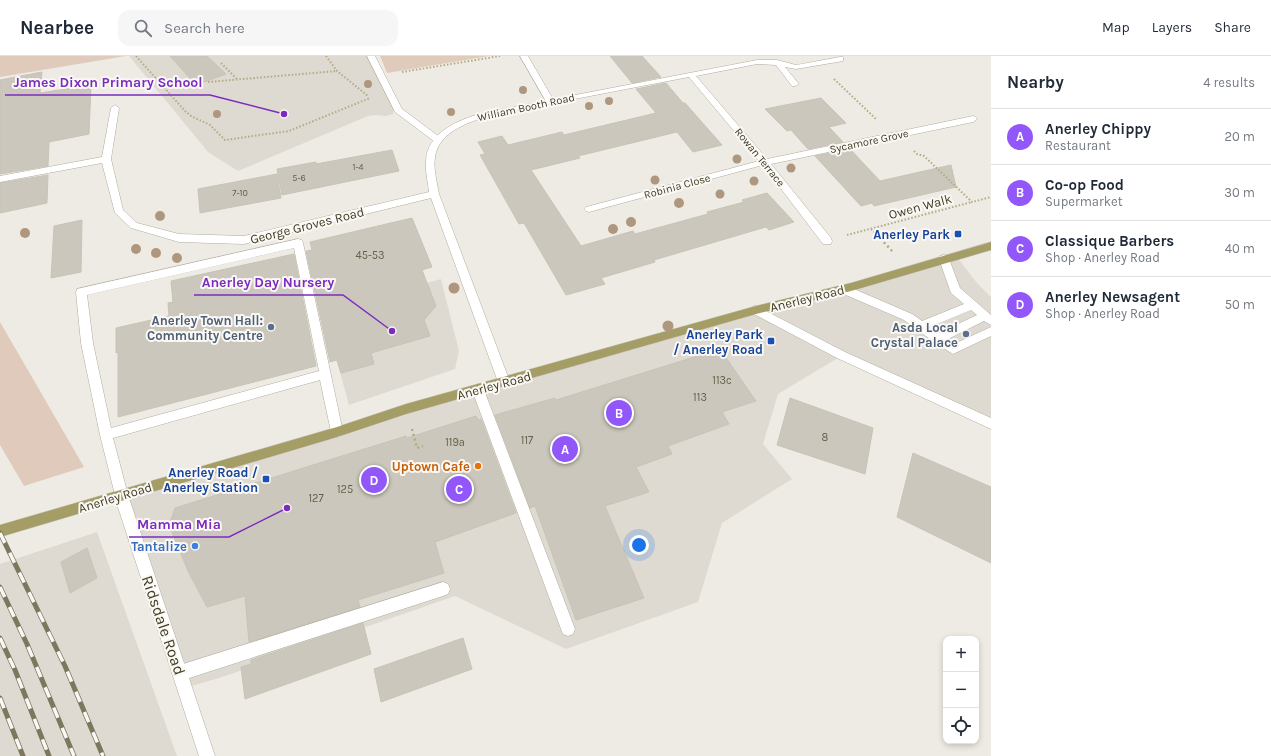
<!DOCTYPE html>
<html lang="en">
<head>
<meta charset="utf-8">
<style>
	body { margin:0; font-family:Karla,sans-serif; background:#f6f6f7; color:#1f2937 }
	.controls { position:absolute; right:12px; bottom:12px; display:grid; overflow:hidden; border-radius:8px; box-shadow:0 2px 6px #0003 }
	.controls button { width:36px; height:36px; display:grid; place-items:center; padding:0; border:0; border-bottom:1px solid #e0e1e3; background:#fff; color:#1f2937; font:20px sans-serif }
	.you { position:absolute; left:639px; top:489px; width:14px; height:14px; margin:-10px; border:3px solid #fff; border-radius:50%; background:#1a73e8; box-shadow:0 0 0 6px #1a73e833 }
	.badge { display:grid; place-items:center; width:26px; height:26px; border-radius:50%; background:#9257f8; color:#fff; font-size:13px; font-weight:700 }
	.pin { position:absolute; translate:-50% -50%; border:2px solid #fff; box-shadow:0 1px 4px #0006 }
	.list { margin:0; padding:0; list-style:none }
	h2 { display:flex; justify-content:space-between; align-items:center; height:52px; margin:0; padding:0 16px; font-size:17px }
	h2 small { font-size:13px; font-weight:400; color:#747a83 }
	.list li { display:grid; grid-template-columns:26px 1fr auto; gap:12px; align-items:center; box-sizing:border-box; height:56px; padding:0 16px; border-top:1px solid #e0e1e3 }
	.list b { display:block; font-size:15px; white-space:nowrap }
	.list p { margin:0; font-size:13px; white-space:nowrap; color:#747a83 }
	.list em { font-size:13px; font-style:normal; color:#747a83 }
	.icon { flex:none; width:22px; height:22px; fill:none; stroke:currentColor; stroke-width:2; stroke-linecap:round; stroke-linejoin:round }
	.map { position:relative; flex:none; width:991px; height:700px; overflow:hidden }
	header { display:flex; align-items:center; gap:24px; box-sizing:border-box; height:56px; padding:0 20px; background:#fff; border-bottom:1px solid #e0e1e3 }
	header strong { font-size:19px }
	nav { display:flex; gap:22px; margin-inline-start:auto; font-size:14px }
	.search { width:280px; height:36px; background:#f6f6f7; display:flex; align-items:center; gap:10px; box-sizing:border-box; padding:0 14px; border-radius:12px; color:#747a83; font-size:15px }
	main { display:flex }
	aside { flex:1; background:#fff }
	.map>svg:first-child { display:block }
</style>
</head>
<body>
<header>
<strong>Nearbee</strong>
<div class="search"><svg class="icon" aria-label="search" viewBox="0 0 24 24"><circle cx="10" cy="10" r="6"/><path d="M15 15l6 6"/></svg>Search here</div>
<nav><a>Map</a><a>Layers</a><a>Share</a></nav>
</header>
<main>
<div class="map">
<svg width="991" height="700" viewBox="0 0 991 700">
	<rect width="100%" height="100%" fill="#eeebe4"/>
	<path fill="#dedad2" d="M 129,0 L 370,0 L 394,44 L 393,58 L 386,60 L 376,59 L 368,60 L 238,115 L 208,96 Z
		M 956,200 L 977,227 L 991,241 L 991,368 L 841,300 L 778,338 L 763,388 L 792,423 L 722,467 L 698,546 L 566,593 L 455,540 L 219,622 L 185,632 L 121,439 Z
		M 441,223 L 459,295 L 455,313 L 349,349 L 323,255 Z
		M 97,476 L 177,700 L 0,700 L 0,508 Z"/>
	<path fill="#e0cabc" d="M 0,0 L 126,0 L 0,21 Z
		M 380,0 L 489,0 L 387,17 Z
		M 0,266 L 84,411 L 24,430 L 0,389 Z"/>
	<path fill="#ccc7bc" stroke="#c8c3b6" d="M 170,0 L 207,0 L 226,18 L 196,29 Z
		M 610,0 L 642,0 L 661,21 L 632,27 Z
		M 42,16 L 40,37 L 91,29 L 89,78 L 49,86 L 48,110 L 0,118 L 0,24 Z
		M 666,27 L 683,47 L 685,47 L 722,89 L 693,96 L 677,76 L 578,100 L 580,102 L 531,114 L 581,190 L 633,175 L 635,178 L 708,158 L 707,156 L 744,146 L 742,144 L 767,137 L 794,166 L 769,174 L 766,171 L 654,204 L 655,206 L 601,222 L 605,228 L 566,239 L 524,167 L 519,168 L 480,99 L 485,98 L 478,86 L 502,80 L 508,89 L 562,76 L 564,79 L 656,57 L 636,33 Z
		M 821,42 L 846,67 L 829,71 L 843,86 L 808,93 L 791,74 L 787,75 L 765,53 Z
		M 850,93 L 880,125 L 951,109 L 956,131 L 874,150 L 872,147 L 861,150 L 815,100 Z
		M 392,94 L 399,115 L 282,139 L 277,113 L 316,106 L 316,108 Z
		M 277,118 L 281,142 L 200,157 L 198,133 Z
		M 48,119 L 47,147 L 0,157 L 0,127 Z
		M 412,162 L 432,211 L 422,214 L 436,250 L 424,264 L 430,280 L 371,297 L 374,308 L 341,317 L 337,304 L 330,306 L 306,195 L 312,194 L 310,186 Z
		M 82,164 L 81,216 L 51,222 L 54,170 Z
		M 294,198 L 316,310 L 118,361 L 118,296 L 116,297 L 116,272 L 169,260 L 168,247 L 173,246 L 171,225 Z
		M 720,293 L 756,345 L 722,356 L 729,368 L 668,390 L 672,398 L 636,411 L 649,436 L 605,450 L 644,542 L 576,564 L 535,450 L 530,452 L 495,359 L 555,342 L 556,344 Z
		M 790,342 L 873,372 L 865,418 L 777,389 Z
		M 476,360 L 478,364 L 481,363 L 516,457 L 435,486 L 444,517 L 358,544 L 360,551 L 249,586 L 245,540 L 207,551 L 188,515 L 169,469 L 175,452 L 406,380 L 407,382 Z
		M 913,397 L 991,431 L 991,507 L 897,461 Z
		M 87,492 L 97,522 L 70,537 L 61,506 Z
		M 363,567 L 371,598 L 245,643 L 241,611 L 251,608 L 251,604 Z
		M 463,582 L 472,613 L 381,646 L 374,613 Z"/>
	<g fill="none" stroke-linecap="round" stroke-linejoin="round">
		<g stroke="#b0ac9e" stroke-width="1">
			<path id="lane" d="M 367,0 L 375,0 L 402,53 L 441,82 L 442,84 L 441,86 L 435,86 L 395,56 Z
				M 520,0 L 528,0 L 554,45 L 553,47 L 547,47 Z
				M 298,183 L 302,184 L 303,187 L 343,376 L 341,380 L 337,381 L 333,380 L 331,376 L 320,324 L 113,382 L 128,439 L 126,443 L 121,445 L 116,443 L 100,379 L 81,287 L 76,236 L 77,233 ZM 294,192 L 319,315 L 111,372 L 93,287 L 87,239 Z
				M 944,199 L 948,200 L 949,203 L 960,232 L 991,259 L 991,269 L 984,265 L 948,283 L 954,288 L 991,271 L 991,280 L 953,298 L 934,286 L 904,264 L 839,236 L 838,233 L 839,230 L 847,230 L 912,258 L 922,265 L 964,248 L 951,237 L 939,203 L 940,200 ZM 971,254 L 977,259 L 939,277 L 930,271 Z
				M 478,329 L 482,331 L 484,334 L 575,573 L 573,578 L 568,580 L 563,578 L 561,573 L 472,334 L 474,331 Z
				M 443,526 L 448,528 L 450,533 L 448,538 L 443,540 L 180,625 L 175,622 L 172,617 L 175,612 L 180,609 Z"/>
		</g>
		<g stroke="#b0ac9e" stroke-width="1">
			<path id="street" d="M 840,1 L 843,1 L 843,5 L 796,13 L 785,11 L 799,28 L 795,30 L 792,30 L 776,9 L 757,8 L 696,20 L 767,103 L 973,60 L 976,61 L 977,63 L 973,66 L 771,108 L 831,182 L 832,185 L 831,188 L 823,188 L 763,109 L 589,156 L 586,155 L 584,153 L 586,151 L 759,105 L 689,21 L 496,58 C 474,64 439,74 435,101 C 433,113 437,126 439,138 L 510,326 L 508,329 L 504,331 L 500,329 L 498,326 L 431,142 L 244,188 L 179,186 L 131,172 L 115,157 L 102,107 L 0,126 L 0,120 L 102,101 L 111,52 L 115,49 L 119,52 L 111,103 L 123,154 L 137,167 L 179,178 L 244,180 L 429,136 C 428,126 425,115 426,105 C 427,76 459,64 482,57 L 757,4 L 777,4 L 796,9 Z
				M 756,250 L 845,296 L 991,362 L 991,373 L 837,302 L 752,257 L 751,254 L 752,251 Z
				M 121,433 L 126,435 L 128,439 L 215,700 L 199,700 L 114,439 L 116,435 Z"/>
		</g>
		<g stroke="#cac8c1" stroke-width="1">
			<path id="primary" d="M 991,186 L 991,194 L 851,235 L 756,258 L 406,358 L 337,381 L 0,481 L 0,469 L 337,371 L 406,348 L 756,250 L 851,227 Z"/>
		</g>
		<path stroke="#b3aa83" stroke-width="2" stroke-dasharray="1.5 2" stroke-linecap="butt" d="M 136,0 L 185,55 L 191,60 L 210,69 L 225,84 L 289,75 L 370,42
			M 326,0 L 337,15 L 368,40
			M 221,7 L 237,23
			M 402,16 L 500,0
			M 834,23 L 876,63
			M 208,26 L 337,15
			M 914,95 L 917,98 L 924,100 L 972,146 L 991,141
			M 871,173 L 878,180
			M 847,179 L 972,146"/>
		<path stroke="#b3aa83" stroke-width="2.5" stroke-dasharray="2 3" stroke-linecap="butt" d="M 877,179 L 894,197
			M 412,373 L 417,392 L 423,390"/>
		<use href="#lane" fill="#fff" fill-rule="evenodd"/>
		<use href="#street" fill="#fff" fill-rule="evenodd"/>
		<use href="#primary" fill="#a59d66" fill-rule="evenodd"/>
		<g stroke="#7c775d" stroke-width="5">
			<path id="rail" d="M 0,477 L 65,610 L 103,700
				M 0,531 L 27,588 L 74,700
				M 0,582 L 15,614 L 49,700
				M 0,642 L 23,700"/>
		</g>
		<use href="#rail" stroke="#faf8f5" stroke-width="3.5" stroke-dasharray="11" stroke-linecap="butt"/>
	</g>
	<g fill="#ae977e">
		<circle cx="368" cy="28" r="4"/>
		<circle cx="523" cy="34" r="4"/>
		<circle cx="609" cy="45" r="4"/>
		<circle cx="589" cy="50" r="4"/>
		<circle cx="451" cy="56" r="4"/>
		<circle cx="217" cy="58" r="4"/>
		<circle cx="737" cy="103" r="4.5"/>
		<circle cx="791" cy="112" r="4.5"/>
		<circle cx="655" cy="124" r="4.5"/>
		<circle cx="754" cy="125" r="4.5"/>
		<circle cx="720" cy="138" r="4.5"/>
		<circle cx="679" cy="147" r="5"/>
		<circle cx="160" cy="160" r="5"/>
		<circle cx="631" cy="166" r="5"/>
		<circle cx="613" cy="173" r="5"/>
		<circle cx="25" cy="177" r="5"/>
		<circle cx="136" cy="193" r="5"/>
		<circle cx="156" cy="197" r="5"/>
		<circle cx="177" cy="202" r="5"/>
		<circle cx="454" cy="232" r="5.5"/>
		<circle cx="668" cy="270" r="5.5"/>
	</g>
	<g fill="#1a4fb4" stroke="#faf8f5" stroke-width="1.5">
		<rect x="954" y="174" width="8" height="8" rx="2"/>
		<rect x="767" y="281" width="8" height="8" rx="2"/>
		<rect x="262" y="419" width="8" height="8" rx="2"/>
	</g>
	<g fill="#5c6f8a" stroke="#faf8f5" stroke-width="1.5">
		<circle cx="271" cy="271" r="4"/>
		<circle cx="966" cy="278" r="4"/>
	</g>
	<circle fill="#e8710a" stroke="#faf8f5" stroke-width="1.5" cx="478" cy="410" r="4"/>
	<circle fill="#3f7fe0" stroke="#faf8f5" stroke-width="1.5" cx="195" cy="490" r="4"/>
	<g text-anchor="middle" stroke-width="4" stroke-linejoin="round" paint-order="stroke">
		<g font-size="9" fill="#645f48">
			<text x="358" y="114">1-4</text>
			<text x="299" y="125">5-6</text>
			<text x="240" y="140">7-10</text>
		</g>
		<g font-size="11" fill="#413c22" stroke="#faf8f5">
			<text transform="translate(526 51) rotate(-12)" y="4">William Booth Road</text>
			<text transform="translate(869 85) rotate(-12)" y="4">Sycamore Grove</text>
			<text transform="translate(760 101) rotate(51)" y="4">Rowan Terrace</text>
			<text transform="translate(677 130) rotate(-15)" y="4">Robinia Close</text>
		</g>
		<g font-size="11" fill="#645f48">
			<text x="370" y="203">45-53</text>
			<text x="722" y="328">113c</text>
			<text x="700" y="345">113</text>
			<text x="825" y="385">8</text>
			<text x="527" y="388">117</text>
			<text x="455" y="390">119a</text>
			<text x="345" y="437">125</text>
			<text x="316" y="446">127</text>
		</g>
		<g font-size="13" fill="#413c22" stroke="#faf8f5">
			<text transform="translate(920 150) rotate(-15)" y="5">Owen Walk</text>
			<text transform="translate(307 169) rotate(-14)" y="5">George Groves Road</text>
			<text transform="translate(807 242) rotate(-14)" y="5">Anerley Road</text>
			<text transform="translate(494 329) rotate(-15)" y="5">Anerley Road</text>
			<text transform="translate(115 441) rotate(-17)" y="5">Anerley Road</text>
		</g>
		<g font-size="13" font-weight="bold" fill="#164399" stroke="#faf8f5" text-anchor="end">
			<text x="950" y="183">Anerley Park</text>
			<text x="763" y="283">Anerley Park<tspan x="763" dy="15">/ Anerley Road</tspan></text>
			<text x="258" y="421">Anerley Road /<tspan x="258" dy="15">Anerley Station</tspan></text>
		</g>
		<g font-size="13" font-weight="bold" fill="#4e5e75" stroke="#faf8f5" text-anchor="end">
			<text x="263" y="269">Anerley Town Hall:<tspan x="263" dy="15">Community Centre</tspan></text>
			<text x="958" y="276">Asda Local<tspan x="958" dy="15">Crystal Palace</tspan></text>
		</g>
		<g font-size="13" font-weight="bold" fill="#c56008" stroke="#faf8f5" text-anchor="end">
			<text x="470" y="415">Uptown Cafe</text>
		</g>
		<g font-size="13" font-weight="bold" fill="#366cbe" stroke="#faf8f5" text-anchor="end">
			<text x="187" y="495">Tantalize</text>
		</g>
		<g font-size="16" fill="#413c22" stroke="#faf8f5">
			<text transform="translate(164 569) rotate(71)" y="6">Ridsdale Road</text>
		</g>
	</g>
	<path fill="none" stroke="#7b2cbf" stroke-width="1.5" d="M284 58L210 39H5M392 275L343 239H194M287 452L229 481H129"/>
	<g fill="#7b2cbf" stroke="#faf8f5" stroke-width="1.5">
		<circle cx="284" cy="58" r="4"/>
		<circle cx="392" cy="275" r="4"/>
		<circle cx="287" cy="452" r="4"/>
	</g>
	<g font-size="14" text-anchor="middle" font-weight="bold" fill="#7b2cbf" stroke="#faf8f5" stroke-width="4" stroke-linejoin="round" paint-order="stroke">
		<text x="108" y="31">James Dixon Primary School</text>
		<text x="268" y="231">Anerley Day Nursery</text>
		<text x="179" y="473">Mamma Mia</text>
	</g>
</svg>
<div class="controls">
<button>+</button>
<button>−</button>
<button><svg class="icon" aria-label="locate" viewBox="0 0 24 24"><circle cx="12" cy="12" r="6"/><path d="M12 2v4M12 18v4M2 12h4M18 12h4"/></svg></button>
</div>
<div class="you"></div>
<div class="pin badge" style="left:565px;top:393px">A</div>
<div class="pin badge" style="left:619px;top:357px">B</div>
<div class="pin badge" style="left:459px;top:433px">C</div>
<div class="pin badge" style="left:374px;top:424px">D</div>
</div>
<aside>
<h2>Nearby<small>4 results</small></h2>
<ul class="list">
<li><span class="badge">A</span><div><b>Anerley Chippy</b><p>Restaurant</p></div><em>20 m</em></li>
<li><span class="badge">B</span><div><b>Co-op Food</b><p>Supermarket</p></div><em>30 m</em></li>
<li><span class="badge">C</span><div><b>Classique Barbers</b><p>Shop · Anerley Road</p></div><em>40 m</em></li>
<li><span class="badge">D</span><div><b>Anerley Newsagent</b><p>Shop · Anerley Road</p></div><em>50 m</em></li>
</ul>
</aside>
</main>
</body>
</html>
